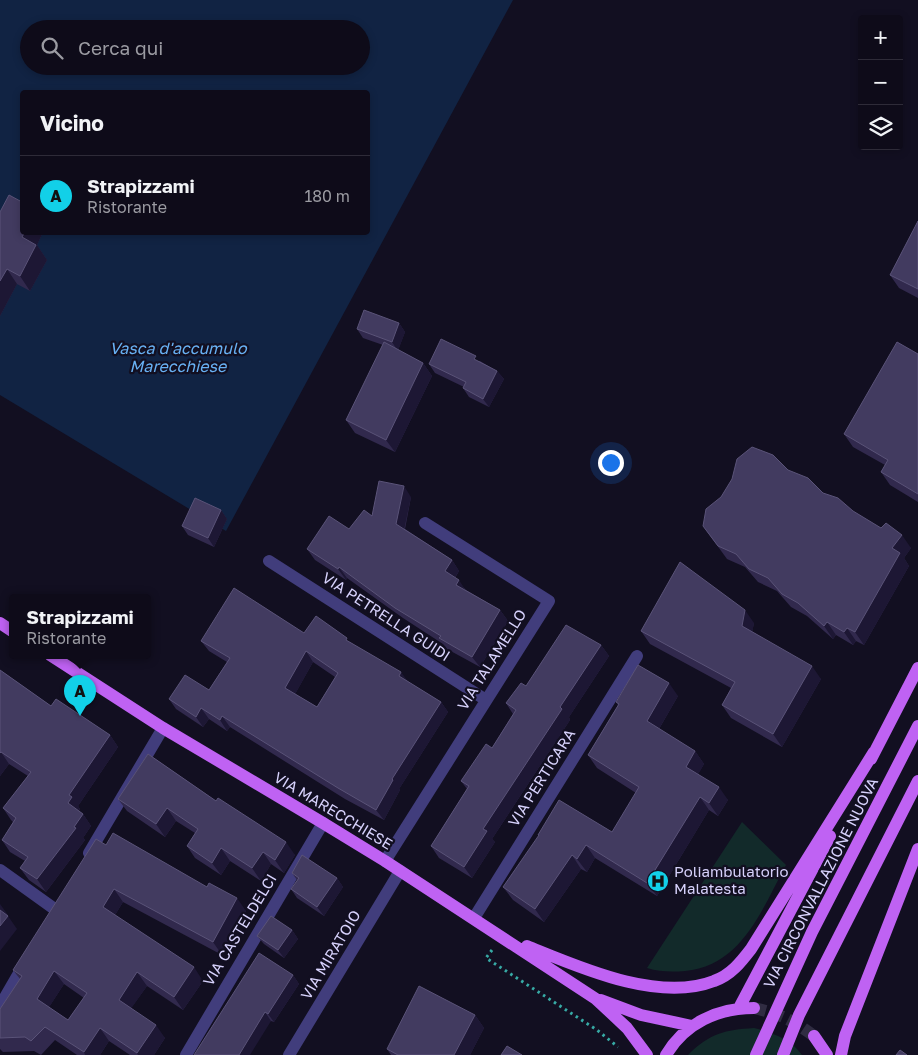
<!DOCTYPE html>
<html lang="it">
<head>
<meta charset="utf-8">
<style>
	body { margin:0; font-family:"Golos Text",sans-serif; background:#171422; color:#f1f3f6 }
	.controls { position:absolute; right:15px; top:15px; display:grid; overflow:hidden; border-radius:5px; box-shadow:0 2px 8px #0003 }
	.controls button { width:45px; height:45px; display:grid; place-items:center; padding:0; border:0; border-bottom:1px solid #2e2b38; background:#0e0b19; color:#f1f3f6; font:25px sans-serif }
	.you { position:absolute; left:610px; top:462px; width:18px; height:18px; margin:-12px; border:4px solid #fff; border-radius:50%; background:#1a73e8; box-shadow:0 0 0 8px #1a73e833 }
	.badge { display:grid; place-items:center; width:32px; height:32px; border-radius:50%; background:#12d0e8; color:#111; font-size:16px; font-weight:700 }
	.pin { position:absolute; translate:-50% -41px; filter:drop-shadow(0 1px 2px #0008) }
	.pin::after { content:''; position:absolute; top:26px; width:18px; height:15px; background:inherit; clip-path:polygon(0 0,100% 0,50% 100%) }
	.popup { position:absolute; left:9px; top:594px; width:142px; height:65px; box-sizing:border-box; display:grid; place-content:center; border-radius:5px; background:#0e0b19; filter:drop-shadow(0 1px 4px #0005); font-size:16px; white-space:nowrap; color:#9b9ba2 }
	.popup b { font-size:19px; color:#f1f3f6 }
	.popup::after { content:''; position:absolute; left:50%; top:100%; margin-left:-10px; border:10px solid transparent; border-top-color:#0e0b19 }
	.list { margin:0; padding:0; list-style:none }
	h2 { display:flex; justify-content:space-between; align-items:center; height:65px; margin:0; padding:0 20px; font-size:21px }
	h2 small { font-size:16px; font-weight:400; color:#9b9ba2 }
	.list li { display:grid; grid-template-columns:32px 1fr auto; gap:15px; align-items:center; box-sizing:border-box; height:80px; padding:0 20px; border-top:1px solid #2e2b38 }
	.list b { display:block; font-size:19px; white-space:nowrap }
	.list p { margin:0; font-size:16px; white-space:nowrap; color:#9b9ba2 }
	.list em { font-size:16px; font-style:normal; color:#9b9ba2 }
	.icon { flex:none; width:28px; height:28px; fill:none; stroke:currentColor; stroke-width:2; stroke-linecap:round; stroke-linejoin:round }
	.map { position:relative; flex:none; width:918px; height:1055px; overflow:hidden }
	.search { position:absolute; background:#0e0b19; box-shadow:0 2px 8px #0003; left:20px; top:20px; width:350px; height:55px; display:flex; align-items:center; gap:12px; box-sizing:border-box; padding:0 18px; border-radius:28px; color:#9b9ba2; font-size:19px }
	.panel { position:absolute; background:#0e0b19; box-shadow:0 2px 8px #0003; left:20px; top:90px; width:350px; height:145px; border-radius:5px }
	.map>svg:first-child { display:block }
</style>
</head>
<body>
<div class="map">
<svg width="918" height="1055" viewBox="0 0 918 1055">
	<rect width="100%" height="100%" fill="#120f21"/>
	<path fill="#122a2a" d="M 742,822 L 786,865 C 762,909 742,966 685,971 C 672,972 660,972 647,968 Z
		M 754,1028 C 773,1033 791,1039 802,1055 L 688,1055 C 710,1033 725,1030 754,1028 Z"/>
	<path fill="#112343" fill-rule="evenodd" d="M 0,0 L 513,0 L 226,531 L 0,395 ZM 29,29 L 361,29 L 361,66 L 29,66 ZM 22,92 L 368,92 L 368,232 L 22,232 Z"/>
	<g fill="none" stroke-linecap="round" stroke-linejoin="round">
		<path stroke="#302c42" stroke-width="12" stroke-dasharray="12 6" stroke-linecap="butt" d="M 754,1008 C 780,1014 793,1020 814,1036"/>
		<path stroke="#37aaa5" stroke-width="3" stroke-dasharray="2.5 4" stroke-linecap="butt" d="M 492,950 L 486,958 L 597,1030 L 618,1047"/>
		<path stroke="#413d7c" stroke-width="12" d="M 269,561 L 486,700
			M 89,853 L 163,728
			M 385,861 L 549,601 L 425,523
			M 0,870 L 56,910
			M 474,918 L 637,656
			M 0,1006 L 26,961
			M 186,1055 L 323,823
			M 289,1055 L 400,871"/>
		<path stroke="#bf62f3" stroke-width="12" d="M 0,623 L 12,631
			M 50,655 L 163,728 L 323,823 L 385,861 L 596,999 L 627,1028 L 647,1055
			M 871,759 L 918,668
			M 527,946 C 579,967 658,1003 714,981 C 731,975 741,962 751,949 L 874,752
			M 601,1000 L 641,1015 L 692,1026
			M 739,1008 L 830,836
			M 814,1036 L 827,1055
			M 666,1055 C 685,1023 718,1008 754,1008
			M 841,1055 L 845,1036 L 918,849"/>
		<path stroke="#bf62f3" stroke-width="12" d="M 756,1055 L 812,932 L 918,726
			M 783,1055 L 799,1015 L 918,781"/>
	</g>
	<path fill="#31294d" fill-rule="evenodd" d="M 0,212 L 22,232 L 43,232 L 37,245 L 47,260 L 30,291 L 17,284 L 0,316 Z
		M 918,221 L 918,298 L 899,288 L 890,275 Z
		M 399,323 L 405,332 L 398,350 L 423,363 L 432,376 L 395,452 L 355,433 L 346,420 L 383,345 L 363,338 L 357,329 Z
		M 918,354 L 918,502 L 890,485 L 881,472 L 885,465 L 853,447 L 844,434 Z
		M 480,361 L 497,371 L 504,379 L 489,407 L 469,397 L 463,388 L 464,387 L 435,373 L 429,364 Z
		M 788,470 L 823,493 L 911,548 L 904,558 L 909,566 L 864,645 L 856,641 L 853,645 L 836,635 L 833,639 L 807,616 L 791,607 L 777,591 L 758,582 L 745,567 L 727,559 L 703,526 Z
		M 411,497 L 405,529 L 452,560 L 459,571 L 455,578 L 466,590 L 500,610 L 508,621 L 480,667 L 447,649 L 443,644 L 403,618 L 347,578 L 346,580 L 315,560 L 307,549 L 349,529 L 372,516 Z
		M 221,510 L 227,519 L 214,547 L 188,535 L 182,526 Z
		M 754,623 L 752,632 L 821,679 L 782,747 L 731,718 L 722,705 L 731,688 L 650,644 L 641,631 Z
		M 304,633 L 350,642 L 407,681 L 441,702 L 448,712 L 399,789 L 400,790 L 384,820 L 345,799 L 230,727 L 227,731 L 209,719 L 203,727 L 176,709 L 169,699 L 209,690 L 227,662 L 209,651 L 201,641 ZM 313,662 L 335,677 L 317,707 L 295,694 Z
		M 601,645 L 609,656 L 569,717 L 570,720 L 492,839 L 495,842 L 472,878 L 439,858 L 431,846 L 467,789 L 461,781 L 492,748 L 513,714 L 506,703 L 526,686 Z
		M 0,670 L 51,706 L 110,735 L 118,747 L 78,806 L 80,809 L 79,811 L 83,814 L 91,826 L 83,838 L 85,840 L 46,892 L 29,880 L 20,868 L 25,861 L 10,852 L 2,840 L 13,822 L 11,820 L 3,808 L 28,776 L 9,764 L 0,776 Z
		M 678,696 L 659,729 L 695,751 L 704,764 L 698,774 L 728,800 L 718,816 L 709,810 L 657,896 L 595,858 L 587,872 L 581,869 L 544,922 L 513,900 L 503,887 L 539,836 L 538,835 L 612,832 L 636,793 L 597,768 L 588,755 L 618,705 L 616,702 Z
		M 148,754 L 295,855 L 284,873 L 271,864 L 261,881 L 230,861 L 221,875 L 195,858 L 187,846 L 195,833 L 176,821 L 165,837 L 127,811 L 118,799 Z
		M 106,845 L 246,911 L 222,955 L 123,902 L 115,915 L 203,981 L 183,1010 L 147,986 L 131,1008 L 165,1038 L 154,1055 L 130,1055 L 109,1041 L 100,1055 L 77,1055 L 55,1040 L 41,1055 L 34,1051 L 3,1052 L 0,1049 L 0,1009 L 20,979 L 13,970 ZM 64,984 L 84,998 L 68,1020 L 49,1007 Z
		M 292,873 L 337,878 L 343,887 L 324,916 L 297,898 L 291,889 L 297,880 Z
		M 292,930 L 298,939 L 284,958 L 264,944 L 257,936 Z
		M 293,975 L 299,984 L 274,1022 L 271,1021 L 194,1055 Z
		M 475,1015 L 484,1028 L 470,1055 L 391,1055 L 387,1049 Z"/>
	<path fill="#1d1734" d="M 25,232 L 43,232 L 37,245 L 47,260 L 30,291 L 20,276 L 22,237 Z
		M 7,269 L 17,284 L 0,316 L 0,281 Z
		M 399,323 L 405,332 L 398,351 L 392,342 Z
		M 423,363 L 432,376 L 395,452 L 386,440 Z
		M 497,371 L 504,379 L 489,407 L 483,399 Z
		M 404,486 L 411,497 L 403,535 L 396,524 Z
		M 221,510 L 227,519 L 214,547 L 208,538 Z
		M 902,535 L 911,548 L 904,558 L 909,566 L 864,645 L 855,632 L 892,548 Z
		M 452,560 L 459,571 L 452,582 L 445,571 Z
		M 339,567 L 347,578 L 346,580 L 338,569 Z
		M 459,580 L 466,591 L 456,585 Z
		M 500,610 L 508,621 L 480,667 L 472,657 Z
		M 745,610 L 754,623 L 751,639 L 742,626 Z
		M 827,622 L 836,635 L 833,639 L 824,626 Z
		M 847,628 L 856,641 L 853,645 L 844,632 Z
		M 601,645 L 609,656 L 569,717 L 570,720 L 492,839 L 495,842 L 472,878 L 464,867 L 483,829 L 560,707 Z
		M 306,651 L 313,662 L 293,698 L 285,688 Z
		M 812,666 L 821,679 L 782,747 L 773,734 Z
		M 401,672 L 409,683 L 399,676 Z
		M 669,683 L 678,696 L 656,734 L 647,721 Z
		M 441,702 L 448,712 L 399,789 L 400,790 L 384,820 L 376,810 L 392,779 Z
		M 201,708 L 209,719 L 203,727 L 196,717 Z
		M 222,716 L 230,727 L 227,731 L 220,720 Z
		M 110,735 L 118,747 L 78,806 L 80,809 L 76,815 L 68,803 L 69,795 Z
		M 695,751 L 704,764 L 695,780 L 686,767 Z
		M 1,752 L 9,764 L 0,776 L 0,753 Z
		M 719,787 L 728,800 L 718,816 L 709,803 Z
		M 700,797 L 709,810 L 657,896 L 647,883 Z
		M 167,808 L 176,821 L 165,837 L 156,824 Z
		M 83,814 L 91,826 L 83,838 L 85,840 L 46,892 L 37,879 Z
		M 286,842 L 295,855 L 284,873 L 275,860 Z
		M 586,845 L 595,858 L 587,872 L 577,859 Z
		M 221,848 L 230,861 L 221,875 L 212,863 Z
		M 263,852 L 271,864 L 261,881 L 252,868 Z
		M 572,855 L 581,869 L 544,922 L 535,909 Z
		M 337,878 L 343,887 L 324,916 L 317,907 Z
		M 114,889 L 123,902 L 112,920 L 103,907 Z
		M 237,898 L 246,911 L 222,955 L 213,942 Z
		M 0,904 L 8,915 L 4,919 L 0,913 Z
		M 8,916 L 17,929 L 0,951 L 0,926 Z
		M 292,930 L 298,939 L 284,958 L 278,950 Z
		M 194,967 L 203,981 L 183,1010 L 174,997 Z
		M 54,971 L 64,984 L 46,1012 L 37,999 Z
		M 137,972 L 147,986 L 128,1013 L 119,1000 Z
		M 293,975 L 299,984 L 274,1022 L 268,1014 Z
		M 265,1012 L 271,1021 L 250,1055 L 239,1055 Z
		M 475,1015 L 484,1028 L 470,1055 L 454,1055 Z
		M 156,1025 L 165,1038 L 154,1055 L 138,1055 L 137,1053 Z
		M 100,1028 L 109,1041 L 100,1055 L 85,1055 L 84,1052 Z"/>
	<path fill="#423b60" stroke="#5a5378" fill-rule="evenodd" d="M 9,195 L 22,202 L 22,232 L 25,232 L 22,237 L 36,245 L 20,276 L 7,269 L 0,281 L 0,212 Z
		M 918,221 L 918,289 L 890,275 Z
		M 364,310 L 399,323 L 392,342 L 357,329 Z
		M 441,339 L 476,356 L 474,359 L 497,371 L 483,399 L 463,388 L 466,382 L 429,364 Z
		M 384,342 L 423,363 L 386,440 L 346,420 Z
		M 897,342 L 918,354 L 918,494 L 881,472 L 888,460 L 844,434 Z
		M 752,447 L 773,455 L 788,470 L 808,478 L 823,493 L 838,498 L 853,511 L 881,528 L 886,523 L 902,535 L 892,548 L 900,553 L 855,632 L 847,628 L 844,632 L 827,622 L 824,626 L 798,603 L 782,594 L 768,578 L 749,569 L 736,554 L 718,546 L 703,526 L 706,509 L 721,497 L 732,479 L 737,459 Z
		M 379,481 L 404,486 L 396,524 L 452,560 L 445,571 L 459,580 L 456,585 L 500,610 L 472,657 L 439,638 L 441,636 L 395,608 L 339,567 L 338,569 L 307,549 L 329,516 L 349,529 L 364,510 L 372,516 Z
		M 195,498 L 221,510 L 208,538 L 182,526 Z
		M 680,562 L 745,610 L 742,626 L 812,666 L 773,734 L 722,705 L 735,682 L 641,631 Z
		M 234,588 L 304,633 L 316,616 L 347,638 L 346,640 L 401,672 L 399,676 L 441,702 L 392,779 L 393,780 L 376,810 L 338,788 L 222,716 L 220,720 L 201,708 L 196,717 L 169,699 L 185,675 L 209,690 L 230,658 L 201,641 ZM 306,651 L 338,673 L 317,707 L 285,688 Z
		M 566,625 L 601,645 L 560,707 L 562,709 L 483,829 L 487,831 L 464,867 L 431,846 L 469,786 L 461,781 L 486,744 L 492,748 L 516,710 L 506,703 L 521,683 L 526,686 Z
		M 638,665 L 669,683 L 647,721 L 695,751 L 686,767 L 719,787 L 709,803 L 700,797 L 647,883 L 586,845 L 577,859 L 572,855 L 535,909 L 503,887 L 539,835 L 538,835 L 559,800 L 612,832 L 639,787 L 588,755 L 619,704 L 616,702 Z
		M 0,670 L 51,706 L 56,699 L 110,735 L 69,795 L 72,797 L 68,803 L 83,814 L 74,827 L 76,828 L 37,879 L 20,868 L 28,857 L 2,840 L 16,818 L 3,808 L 31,772 L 1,752 L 0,753 Z
		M 148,754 L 216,801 L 218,798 L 286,842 L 275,860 L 263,852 L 252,868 L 221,848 L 212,863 L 187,846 L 198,829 L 167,808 L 156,824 L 118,799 Z
		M 113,833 L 207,887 L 209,883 L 237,898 L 213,942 L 114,889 L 103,907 L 194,967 L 174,997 L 137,972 L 119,1000 L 156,1025 L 137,1053 L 100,1028 L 84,1052 L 45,1027 L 31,1041 L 25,1037 L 0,1038 L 0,1009 L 22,976 L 13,970 L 96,839 L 106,845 ZM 54,971 L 87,993 L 68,1020 L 37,999 Z
		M 302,855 L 337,878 L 317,907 L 291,889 L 299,878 L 292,873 Z
		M 0,910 L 8,916 L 0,926 Z
		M 271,916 L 292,930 L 278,950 L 257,936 Z
		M 259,953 L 293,975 L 268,1014 L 265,1012 L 239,1055 L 194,1055 Z
		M 419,986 L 475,1015 L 454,1055 L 398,1055 L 387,1049 Z
		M 507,1046 L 522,1055 L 501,1055 Z
		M 900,1050 L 907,1055 L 896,1055 Z"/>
	<defs>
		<g id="hospital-disc" transform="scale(1.125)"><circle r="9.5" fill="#12d0e8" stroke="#120f21"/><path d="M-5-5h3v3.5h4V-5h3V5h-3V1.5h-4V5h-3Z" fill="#111"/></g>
	</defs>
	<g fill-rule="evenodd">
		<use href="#hospital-disc" x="658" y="881"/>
	</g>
	<g text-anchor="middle" stroke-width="4.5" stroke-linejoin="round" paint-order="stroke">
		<g font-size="15" fill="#d7d2fc" stroke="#120f21">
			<text transform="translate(386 617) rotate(33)" y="5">VIA PETRELLA GUIDI</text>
			<text transform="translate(492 660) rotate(-58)" y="5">VIA TALAMELLO</text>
			<text transform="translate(542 778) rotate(-58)" y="5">VIA PERTICARA</text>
			<text transform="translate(333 811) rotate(31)" y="5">VIA MARECCHIESE</text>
			<text transform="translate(821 883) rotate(-63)" y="5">VIA CIRCONVALLAZIONE NUOVA</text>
			<text transform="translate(240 930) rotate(-59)" y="5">VIA CASTELDELCI</text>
			<text transform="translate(331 955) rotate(-59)" y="5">VIA MIRATOIO</text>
		</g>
		<g font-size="15" fill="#d7d2fc" stroke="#120f21" text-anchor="start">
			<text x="674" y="877">Poliambulatorio<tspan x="674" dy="17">Malatesta</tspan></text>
		</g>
		<g font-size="16" font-style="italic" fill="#68b1f4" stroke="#120f21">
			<text x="178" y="354">Vasca d'accumulo<tspan x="178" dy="18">Marecchiese</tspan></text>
		</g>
	</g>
</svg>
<div class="controls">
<button>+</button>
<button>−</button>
<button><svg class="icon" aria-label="layers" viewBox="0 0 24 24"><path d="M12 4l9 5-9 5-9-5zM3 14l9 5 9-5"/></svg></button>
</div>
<div class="you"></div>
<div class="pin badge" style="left:80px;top:716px">A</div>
<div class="popup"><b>Strapizzami</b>Ristorante</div>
<div class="search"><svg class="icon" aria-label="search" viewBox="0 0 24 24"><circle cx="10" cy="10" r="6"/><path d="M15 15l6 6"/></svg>Cerca qui</div>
<section class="panel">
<h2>Vicino<small></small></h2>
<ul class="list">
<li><span class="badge">A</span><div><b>Strapizzami</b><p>Ristorante</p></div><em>180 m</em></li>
</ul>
</section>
</div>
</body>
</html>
